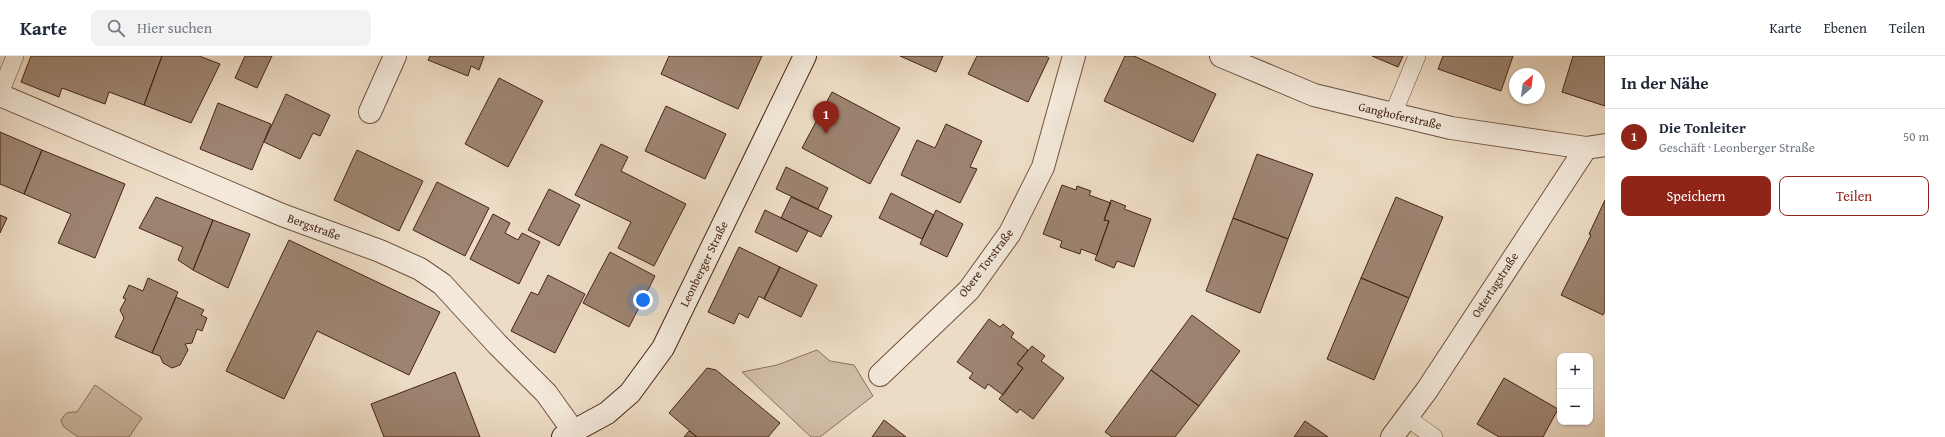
<!DOCTYPE html>
<html lang="de">
<head>
<meta charset="utf-8">
<style>
	body { margin:0; font-family:"Gentium Book Plus",serif; background:#f2f2f3; color:#1f2937 }
	.controls { position:absolute; right:12px; bottom:12px; display:grid; overflow:hidden; border-radius:8px; box-shadow:0 1px 3px #0004 }
	.controls button { width:36px; height:36px; display:grid; place-items:center; padding:0; border:0; border-bottom:1px solid #e0e1e3; background:#fff; color:#1f2937; font:20px sans-serif }
	.compass { position:absolute; left:1509px; top:12px; width:36px; height:36px; border-radius:50%; background:#fff; box-shadow:0 1px 3px #0004; rotate:28deg }
	.you { position:absolute; left:643px; top:244px; width:14px; height:14px; margin:-10px; border:3px solid #fff; border-radius:50%; background:#1a73e8; box-shadow:0 0 0 6px #1a73e833 }
	.badge { display:grid; place-items:center; width:26px; height:26px; border-radius:50%; background:#8f2418; color:#fff; font-size:13px; font-weight:700 }
	.pin { position:absolute; translate:-50% -33px; filter:drop-shadow(0 1px 2px #0008) }
	.pin::after { content:''; position:absolute; top:21px; width:14px; height:12px; background:inherit; clip-path:polygon(0 0,100% 0,50% 100%) }
	.list { margin:0; padding:0; list-style:none }
	h2 { display:flex; justify-content:space-between; align-items:center; height:52px; margin:0; padding:0 16px; font-size:17px }
	h2 small { font-size:13px; font-weight:400; color:#747a83 }
	.list li { display:grid; grid-template-columns:26px 1fr auto; gap:12px; align-items:center; box-sizing:border-box; height:56px; padding:0 16px; border-top:1px solid #e0e1e3 }
	.list b { display:block; font-size:15px; white-space:nowrap }
	.list p { margin:0; font-size:13px; white-space:nowrap; color:#747a83 }
	.list em { font-size:13px; font-style:normal; color:#747a83 }
	.actions { display:flex; gap:8px; padding:12px 16px }
	.actions a { flex:1; padding:9px 0; border:1px solid #8f2418; border-radius:8px; text-align:center; font-size:14px; color:#8f2418 }
	.actions .main { background:#8f2418; color:#fff }
	.icon { flex:none; width:22px; height:22px; fill:none; stroke:currentColor; stroke-width:2; stroke-linecap:round; stroke-linejoin:round }
	.map { position:relative; flex:none; width:1605px; height:381px; overflow:hidden }
	header { display:flex; align-items:center; gap:24px; box-sizing:border-box; height:56px; padding:0 20px; background:#fff; border-bottom:1px solid #e0e1e3 }
	header strong { font-size:19px }
	nav { display:flex; gap:22px; margin-inline-start:auto; font-size:14px }
	.search { width:280px; height:36px; background:#f2f2f3; display:flex; align-items:center; gap:10px; box-sizing:border-box; padding:0 14px; border-radius:8px; color:#747a83; font-size:15px }
	main { display:flex }
	aside { flex:1; background:#fff }
	.map>svg:first-child { display:block }
</style>
</head>
<body>
<header>
<strong>Karte</strong>
<div class="search"><svg class="icon" aria-label="search" viewBox="0 0 24 24"><circle cx="10" cy="10" r="6"/><path d="M15 15l6 6"/></svg>Hier suchen</div>
<nav><a>Karte</a><a>Ebenen</a><a>Teilen</a></nav>
</header>
<main>
<div class="map">
<svg width="1605" height="381" viewBox="0 0 1605 381">
	<rect width="100%" height="100%" fill="#eddcc5"/>
	<filter id="stains"><feTurbulence type="fractalNoise" baseFrequency=".005" numOctaves="4"/><feColorMatrix values="0 0 0 0 .2 0 0 0 0 .09 0 0 0 0 .02 0 0 0 .5 -.17"/></filter>
	<radialGradient id="worn" r=".72"><stop offset=".6" stop-color="#630" stop-opacity="0"/><stop offset="1" stop-color="#630" stop-opacity=".3"/></radialGradient>
	<path fill="#d1bda7" stroke="#8c705e" d="M 817,294 L 830,305 L 854,309 L 873,340 L 820,381 L 811,381 L 742,316 L 777,309 Z
		M 95,329 L 142,362 L 129,381 L 78,381 L 64,371 L 61,365 C 65,356 68,356 77,356 Z"/>
	<path fill="#9d8471" stroke="#462415" d="M 31,0 L 162,0 L 144,49 L 109,36 L 105,48 L 62,32 L 59,41 L 21,26 Z
		M 162,0 L 199,0 L 220,8 L 191,67 L 144,49 Z
		M 245,0 L 272,0 L 257,32 L 235,22 Z
		M 430,0 L 484,0 L 479,14 L 471,10 L 468,20 L 428,4 Z
		M 669,0 L 762,0 L 738,53 L 661,18 Z
		M 900,0 L 943,0 L 936,16 Z
		M 977,0 L 1046,0 L 1049,2 L 1028,46 L 968,18 Z
		M 1125,0 L 1134,0 L 1216,38 L 1193,86 L 1104,45 Z
		M 1372,0 L 1403,0 L 1398,11 Z
		M 1443,0 L 1513,0 L 1501,35 L 1438,13 Z
		M 1573,0 L 1605,0 L 1605,50 L 1562,36 Z
		M 499,22 L 543,45 L 508,111 L 465,88 Z
		M 832,36 L 900,72 L 870,128 L 802,92 Z
		M 286,38 L 330,59 L 320,80 L 313,77 L 300,103 L 264,86 Z
		M 218,47 L 271,68 L 252,114 L 200,93 Z
		M 666,50 L 726,78 L 705,123 L 645,95 Z
		M 946,68 L 982,85 L 970,111 L 977,113 L 960,147 L 901,119 L 917,84 L 935,92 Z
		M 0,76 L 42,94 L 24,138 L 0,128 Z
		M 601,88 L 628,101 L 621,115 L 686,148 L 654,210 L 618,192 L 631,166 L 575,139 Z
		M 42,94 L 125,128 L 95,202 L 58,187 L 71,158 L 24,138 Z
		M 357,94 L 423,125 L 399,175 L 334,144 Z
		M 1257,98 L 1313,118 L 1288,183 L 1233,162 Z
		M 786,111 L 828,132 L 818,153 L 776,133 Z
		M 437,126 L 489,152 L 465,200 L 413,174 Z
		M 1062,129 L 1076,134 L 1077,130 L 1091,135 L 1089,139 L 1111,147 L 1104,164 L 1109,165 L 1097,199 L 1081,193 L 1080,198 L 1060,191 L 1062,185 L 1043,178 Z
		M 549,133 L 580,149 L 559,190 L 528,174 Z
		M 891,137 L 934,159 L 922,183 L 879,162 Z
		M 156,141 L 213,164 L 193,214 L 178,204 L 183,191 L 139,172 Z
		M 791,141 L 832,160 L 821,181 L 781,162 Z
		M 1396,141 L 1443,161 L 1409,242 L 1361,222 Z
		M 1111,144 L 1126,150 L 1124,153 L 1151,163 L 1134,211 L 1117,205 L 1114,212 L 1095,204 L 1109,165 L 1104,164 Z
		M 1605,144 L 1605,255 L 1603,259 L 1561,239 L 1591,179 L 1589,178 Z
		M 765,154 L 808,175 L 797,196 L 755,176 Z
		M 936,154 L 963,168 L 947,201 L 920,188 Z
		M 493,158 L 510,167 L 505,177 L 518,184 L 522,177 L 540,186 L 519,228 L 470,203 Z
		M 0,159 L 7,162 L 0,177 Z
		M 1233,162 L 1288,183 L 1260,257 L 1206,235 Z
		M 213,164 L 250,178 L 228,232 L 193,214 Z
		M 289,184 L 440,256 L 409,319 L 317,275 L 284,343 L 226,315 Z
		M 739,191 L 780,211 L 764,243 L 759,240 L 748,262 L 739,257 L 734,268 L 708,256 Z
		M 610,196 L 655,220 L 629,271 L 583,247 Z
		M 780,211 L 817,229 L 801,261 L 764,243 Z
		M 548,219 L 585,238 L 555,297 L 511,275 L 531,236 L 538,239 Z
		M 148,222 L 178,236 L 152,297 L 115,281 L 124,262 L 120,254 L 126,243 L 123,242 L 129,229 L 143,235 Z
		M 1361,222 L 1409,242 L 1374,324 L 1327,303 Z
		M 176,241 L 204,254 L 201,259 L 207,262 L 202,275 L 197,273 L 192,287 L 185,288 L 188,294 L 180,309 L 172,312 L 163,307 L 160,300 L 152,297 Z
		M 1192,259 L 1240,295 L 1199,350 L 1151,314 Z
		M 989,263 L 1000,271 L 1003,268 L 1014,277 L 1011,281 L 1028,294 L 1017,308 L 1023,312 L 1003,339 L 988,328 L 985,333 L 969,322 L 973,317 L 957,306 Z
		M 1032,290 L 1045,300 L 1041,305 L 1064,322 L 1033,363 L 1020,353 L 1017,357 L 999,343 L 1023,312 L 1017,308 Z
		M 707,312 L 716,314 L 780,367 L 768,381 L 697,381 L 669,357 Z
		M 1151,314 L 1199,350 L 1175,381 L 1112,381 L 1105,376 Z
		M 455,316 L 480,381 L 384,381 L 371,348 Z
		M 1504,322 L 1558,353 L 1543,381 L 1499,381 L 1477,368 Z
		M 884,364 L 906,381 L 872,381 Z
		M 1305,365 L 1328,381 L 1294,381 Z
		M 689,375 L 697,381 L 684,381 Z"/>
	<g fill="none" stroke-linecap="round" stroke-linejoin="round">
		<g stroke="#705241" stroke-width="18">
			<path id="lane" d="M 0,37 L 15,0
				M 1393,58 L 1417,0
				M 1406,361 L 1434,381"/>
		</g>
		<g stroke="#705241" stroke-width="24">
			<path id="street" d="M 1221,0 L 1314,39 L 1451,72 L 1586,92
				M 0,39 L 282,159 L 380,195 L 420,213 L 442,228 L 497,288 L 546,337 L 574,376
				M 370,56 L 395,0
				M 880,319 L 969,234 L 1010,177 L 1043,111 L 1074,0
				M 1392,381 L 1427,334 L 1586,92 L 1605,89"/>
		</g>
		<g stroke="#462415" stroke-width="24">
			<path id="secondary" d="M 563,381 L 607,357 L 630,337 L 663,292 L 805,0"/>
		</g>
		<use href="#lane" stroke="#f3e8d9" stroke-width="17"/>
		<use href="#street" stroke="#f3e8d9" stroke-width="22"/>
		<use href="#secondary" stroke="#f3e8d9" stroke-width="22"/>
	</g>
	<g text-anchor="middle" stroke-width="3.5" stroke-linejoin="round" paint-order="stroke">
		<g font-size="12" fill="#462415" stroke="#f3e8d9">
			<text transform="translate(1400 60) rotate(13)" y="4">Ganghoferstraße</text>
			<text transform="translate(314 171) rotate(20)" y="4">Bergstraße</text>
			<text transform="translate(986 207) rotate(-53)" y="4">Obere Torstraße</text>
			<text transform="translate(704 208) rotate(-64)" y="4">Leonberger Straße</text>
			<text transform="translate(1495 229) rotate(-57)" y="4">Ostertagstraße</text>
		</g>
	</g>
	<rect width="100%" height="100%" filter="url(#stains)"/>
	<rect width="100%" height="100%" fill="url(#worn)"/>
</svg>
<div class="controls">
<button>+</button>
<button>−</button>
</div>
<svg class="compass" viewBox="-18 -18 36 36"><path d="M0-13l5 13h-10z" fill="#e53935"/><path d="M0 13l5-13h-10z" fill="#747a83"/></svg>
<div class="you"></div>
<div class="pin badge" style="left:826px;top:78px">1</div>
</div>
<aside>
<h2>In der Nähe<small></small></h2>
<ul class="list">
<li><span class="badge">1</span><div><b>Die Tonleiter</b><p>Geschäft · Leonberger Straße</p></div><em>50 m</em></li>
</ul>
<div class="actions"><a class="main">Speichern</a><a>Teilen</a></div>
</aside>
</main>
</body>
</html>
